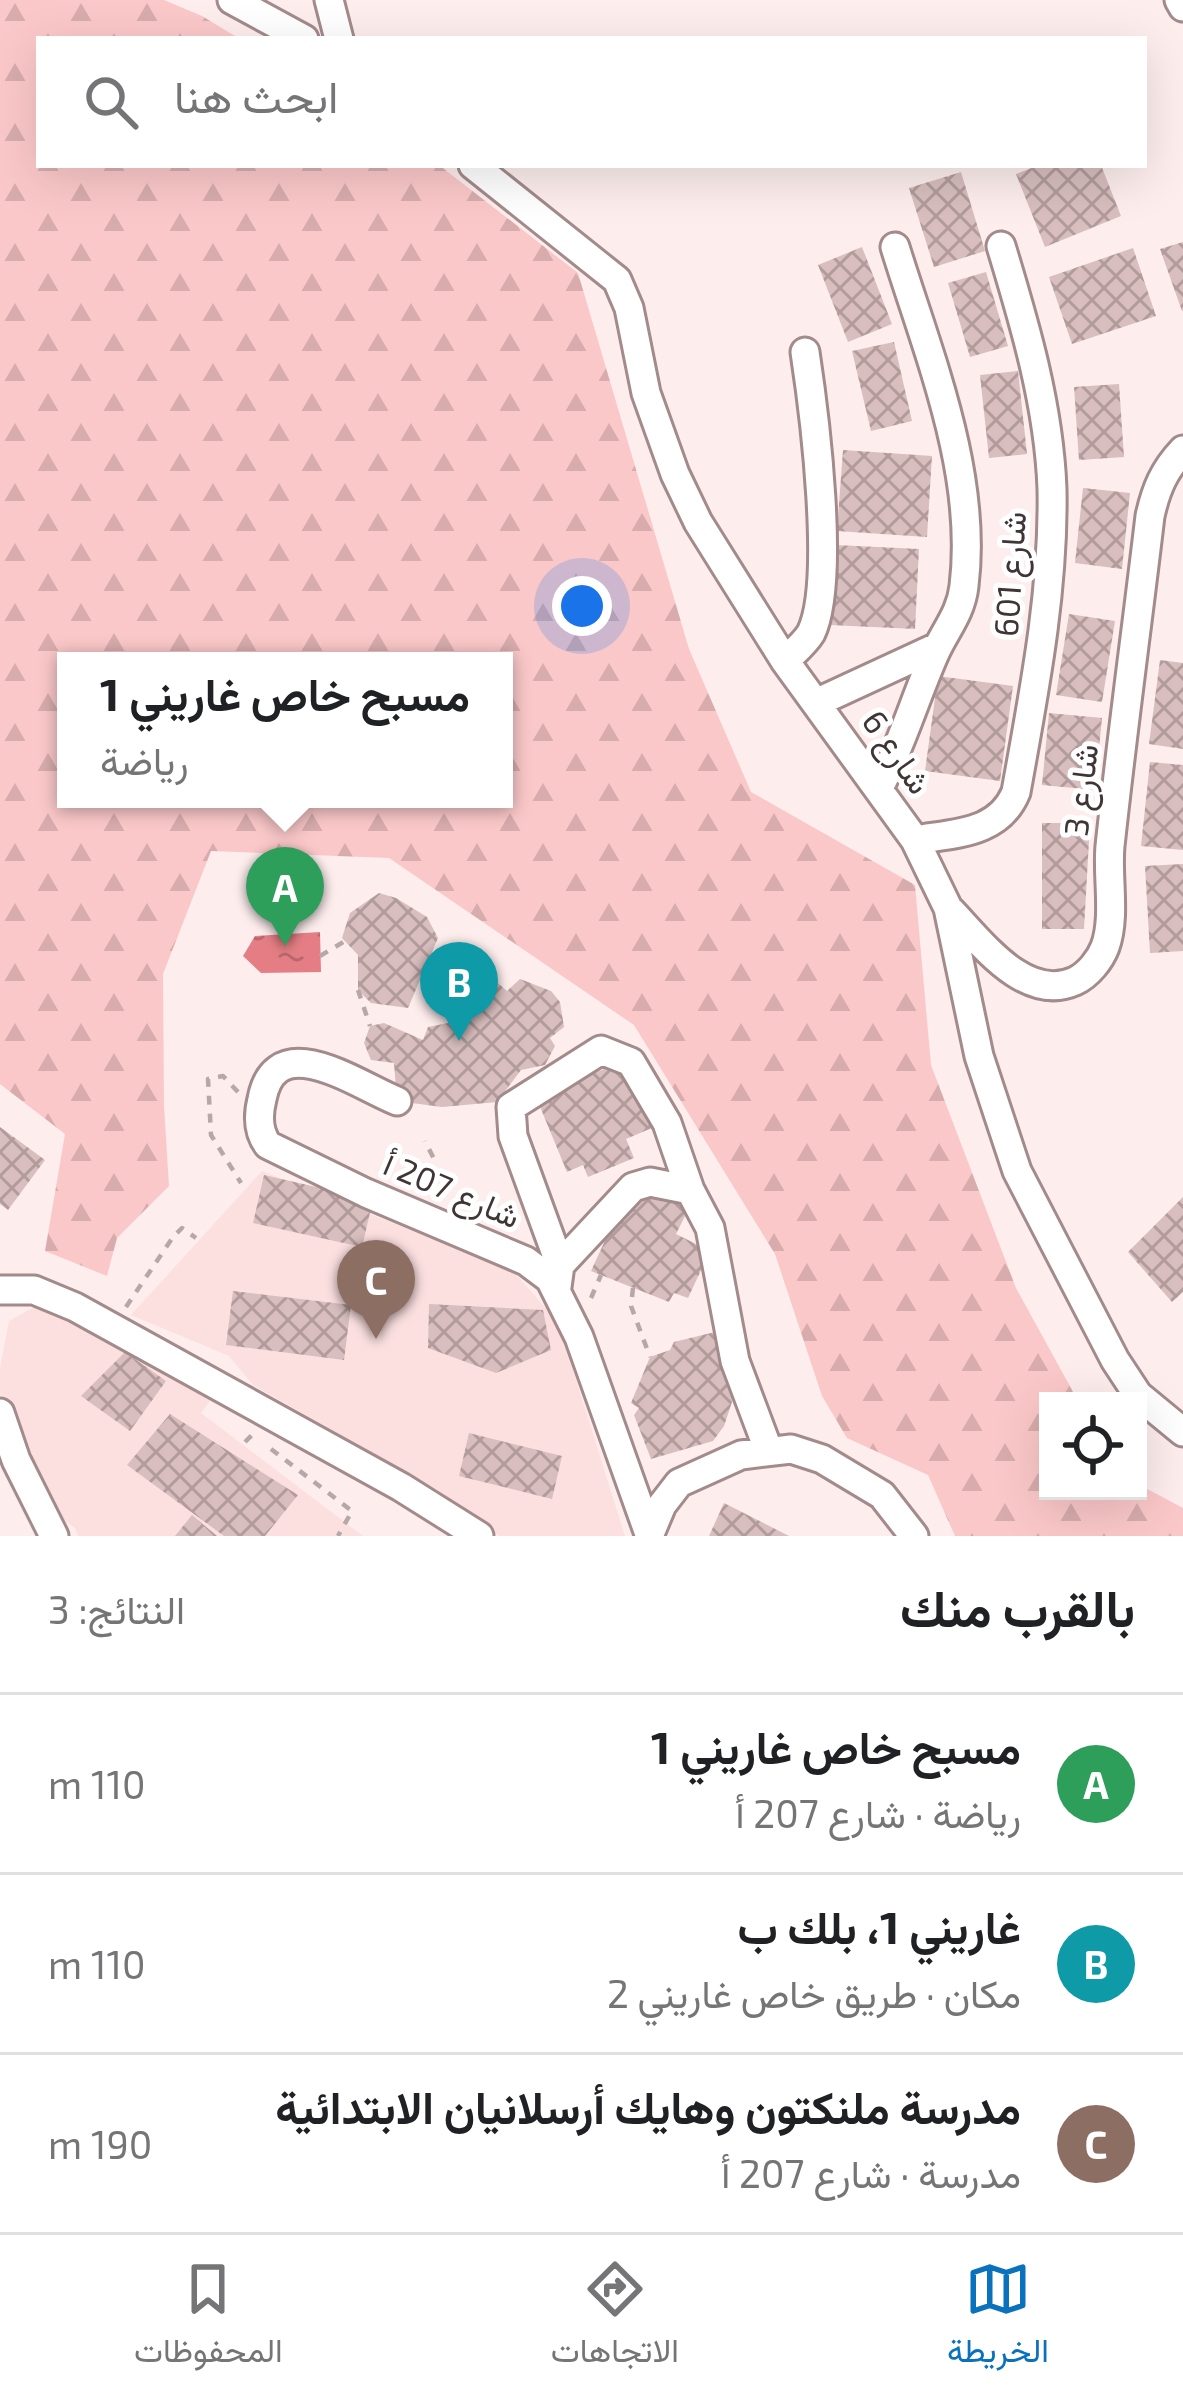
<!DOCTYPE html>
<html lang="ar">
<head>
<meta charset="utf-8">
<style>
	body { margin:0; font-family:"Exo 2",Vazirmatn,sans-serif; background:#f6f6f6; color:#202124; direction:rtl }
	.controls { position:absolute; right:36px; bottom:36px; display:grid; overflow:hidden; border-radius:0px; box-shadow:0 12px 48px #0002 }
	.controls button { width:108px; height:108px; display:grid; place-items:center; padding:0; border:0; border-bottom:3px solid #e0e0e0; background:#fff; color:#202124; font:60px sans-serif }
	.you { position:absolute; left:582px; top:606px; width:42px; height:42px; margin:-30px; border:9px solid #fff; border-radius:50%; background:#1a73e8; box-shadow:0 0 0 18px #1a73e833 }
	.badge { display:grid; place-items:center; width:78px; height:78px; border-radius:50%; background:#0a71bc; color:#fff; font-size:39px; font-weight:700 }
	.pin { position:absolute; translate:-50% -99px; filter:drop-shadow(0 3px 6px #0008) }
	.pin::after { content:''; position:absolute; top:63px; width:42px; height:36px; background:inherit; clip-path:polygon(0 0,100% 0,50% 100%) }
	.popup { position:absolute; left:57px; top:652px; width:456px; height:156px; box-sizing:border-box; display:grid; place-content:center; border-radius:0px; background:#fff; filter:drop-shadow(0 3px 9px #0005); font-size:39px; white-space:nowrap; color:#757577 }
	.popup b { font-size:45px; color:#202124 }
	.popup::after { content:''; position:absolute; left:50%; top:100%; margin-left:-24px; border:24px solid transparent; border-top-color:#fff }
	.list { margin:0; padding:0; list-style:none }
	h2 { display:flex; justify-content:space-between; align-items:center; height:156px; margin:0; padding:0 48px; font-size:51px }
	h2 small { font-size:39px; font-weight:400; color:#757577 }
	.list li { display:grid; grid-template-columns:78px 1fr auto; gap:36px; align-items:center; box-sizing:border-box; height:180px; padding:0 48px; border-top:3px solid #e0e0e0 }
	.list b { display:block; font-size:45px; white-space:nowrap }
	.list p { margin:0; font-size:39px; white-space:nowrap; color:#757577 }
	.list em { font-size:39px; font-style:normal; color:#757577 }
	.icon { flex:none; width:66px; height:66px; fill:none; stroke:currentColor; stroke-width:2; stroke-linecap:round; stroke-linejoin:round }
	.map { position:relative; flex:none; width:1183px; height:1536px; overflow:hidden; direction:ltr }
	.search { position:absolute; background:#fff; box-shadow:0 12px 48px #0002; left:36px; right:36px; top:36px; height:132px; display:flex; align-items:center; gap:30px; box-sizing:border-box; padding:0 42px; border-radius:0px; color:#757577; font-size:45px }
	.sheet { height:696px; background:#fff }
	nav { display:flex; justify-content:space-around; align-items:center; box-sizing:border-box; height:168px; border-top:3px solid #e0e0e0; background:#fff; font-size:33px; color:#757577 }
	nav a { display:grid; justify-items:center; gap:6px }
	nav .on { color:#0a71bc }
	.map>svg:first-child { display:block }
</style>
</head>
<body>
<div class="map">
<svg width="1183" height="1536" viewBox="0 0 1183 1536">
	<defs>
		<pattern id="forest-firs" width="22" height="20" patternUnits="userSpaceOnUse" patternTransform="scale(3)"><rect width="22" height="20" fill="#fbc8c9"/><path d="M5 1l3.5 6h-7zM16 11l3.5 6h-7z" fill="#d8acad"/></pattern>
		<pattern id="water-ripples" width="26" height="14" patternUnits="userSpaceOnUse" patternTransform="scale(3)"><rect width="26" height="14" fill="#e47e84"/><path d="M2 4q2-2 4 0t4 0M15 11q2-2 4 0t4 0" fill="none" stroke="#ba686d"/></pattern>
		<pattern id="building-cross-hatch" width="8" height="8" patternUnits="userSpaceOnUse" patternTransform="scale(3)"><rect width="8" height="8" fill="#d8bebe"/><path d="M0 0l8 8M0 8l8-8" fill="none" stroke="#b19b9b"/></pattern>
	</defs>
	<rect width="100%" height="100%" fill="#fdeded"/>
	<path fill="#fce0e0" d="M 262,1171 L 513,1271 L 558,1322 L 625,1536 L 499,1536 L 438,1490 L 253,1385 L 229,1356 L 131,1315 Z
		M 52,1297 L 220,1387 L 201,1413 L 363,1536 L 78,1536 L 75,1528 L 51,1511 L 0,1393 L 0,1368 L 9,1321 Z"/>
	<path fill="url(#forest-firs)" fill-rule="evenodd" d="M 0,0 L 164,0 L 202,16 L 240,39 L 39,39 L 39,165 L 439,165 L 578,273 L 689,649 L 751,792 L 915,885 L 931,1065 L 1016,1288 L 1078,1401 L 1048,1401 L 1048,1491 L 1138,1491 L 1138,1484 L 1183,1508 L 1183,1536 L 955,1536 L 928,1475 L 847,1438 L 822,1396 L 775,1254 L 634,1025 L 389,858 L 211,851 L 163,974 L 164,1106 L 169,1186 L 117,1238 L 107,1276 L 45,1251 L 65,1134 L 0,1084 ZM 66,661 L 504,661 L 504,799 L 66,799 Z"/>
	<path fill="url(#water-ripples)" d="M 320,932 L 321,972 L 261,973 L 243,956 L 255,936 Z"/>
	<path fill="url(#building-cross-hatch)" d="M 1039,165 L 1101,165 L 1121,216 L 1045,247 L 1016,174 Z
		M 961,172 L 985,251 L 934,267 L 909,188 Z
		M 1183,242 L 1183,310 L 1182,311 L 1160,249 Z
		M 862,247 L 892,324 L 848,342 L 818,265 Z
		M 1133,248 L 1156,316 L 1072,344 L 1049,277 Z
		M 986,272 L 1008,346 L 970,357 L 948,283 Z
		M 894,342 L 912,421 L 871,431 L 852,351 Z
		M 1018,371 L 1027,454 L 989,458 L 980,375 Z
		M 1119,384 L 1124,457 L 1079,460 L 1074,387 Z
		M 843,450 L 932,456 L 927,537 L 837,531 Z
		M 1083,488 L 1130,493 L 1122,569 L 1075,563 Z
		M 835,545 L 919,549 L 915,629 L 831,625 Z
		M 1069,614 L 1115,621 L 1102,702 L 1056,695 Z
		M 1160,660 L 1183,663 L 1183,749 L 1149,744 Z
		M 938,676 L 1013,686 L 1000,781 L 925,771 Z
		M 1049,713 L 1102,718 L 1095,790 L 1042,785 Z
		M 1150,762 L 1183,765 L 1183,850 L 1141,846 Z
		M 1042,823 L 1090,823 L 1084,929 L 1042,929 Z
		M 1183,864 L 1183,951 L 1150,953 L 1145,866 Z
		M 379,893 L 396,898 L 427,917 L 438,938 L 408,1008 L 371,1003 L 358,990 L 358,955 L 342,938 L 350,913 Z
		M 492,978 L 507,991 L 520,979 L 551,991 L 560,1002 L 564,1027 L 550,1038 L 555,1046 L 545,1065 L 521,1070 L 497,1102 L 442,1107 L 397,1101 L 394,1063 L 371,1060 L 364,1043 L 370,1026 L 384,1023 L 423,1040 L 428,1027 L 453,1022 L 460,1000 L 471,987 Z
		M 621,1062 L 654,1127 L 626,1139 L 634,1158 L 588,1177 L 583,1165 L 567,1172 L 536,1097 Z
		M 0,1127 L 45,1160 L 8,1210 L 0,1204 Z
		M 264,1175 L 373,1200 L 362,1247 L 253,1223 Z
		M 646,1187 L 689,1208 L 676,1234 L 710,1251 L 688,1298 L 674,1293 L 669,1302 L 591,1271 L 626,1195 Z
		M 1183,1197 L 1183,1292 L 1172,1302 L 1128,1252 Z
		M 233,1291 L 351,1305 L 344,1360 L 226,1345 Z
		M 429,1304 L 543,1310 L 551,1350 L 496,1373 L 428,1348 Z
		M 719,1331 L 736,1390 L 724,1426 L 713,1441 L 651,1459 L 634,1415 L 639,1408 L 631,1403 L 650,1357 L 670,1350 L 674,1342 Z
		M 125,1352 L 166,1381 L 130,1431 L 81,1396 Z
		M 170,1414 L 298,1495 L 265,1536 L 224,1536 L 127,1465 Z
		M 469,1433 L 562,1456 L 552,1499 L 459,1476 Z
		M 724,1503 L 789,1536 L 709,1536 Z
		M 192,1515 L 217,1536 L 175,1536 Z"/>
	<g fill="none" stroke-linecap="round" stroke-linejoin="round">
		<g stroke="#a38a8b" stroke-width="33">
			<path id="minor" d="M 232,0 L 304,39
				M 329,0 L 339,39
				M 1179,0 L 1183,7
				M 473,165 L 617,280 L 629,308 L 646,393 L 675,474 L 698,522 L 785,661 L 915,840 L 948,908 L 979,1056 L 1017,1171 L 1115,1360 L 1138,1395 L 1183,1432
				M 785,661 C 794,652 805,643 811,633 C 836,582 814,411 805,352
				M 818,702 L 937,647
				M 879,788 C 902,744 915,698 935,653 C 946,629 961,613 964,586 C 978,472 928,354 895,247
				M 915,840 C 955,833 999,834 1016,792 C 1034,692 1054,591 1052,489 C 1049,406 1025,325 1001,246
				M 948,908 C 979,939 1024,1004 1075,981 C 1088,975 1100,960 1105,947 C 1116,917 1107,877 1110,846 C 1122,735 1137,626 1150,516 C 1156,489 1164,470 1183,450
				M 397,1101 C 357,1085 276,1026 262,1099 C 258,1115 258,1132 268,1145 L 366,1193 L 526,1261 L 550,1279 L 579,1337 L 649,1534
				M 560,1265 L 633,1187 L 650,1182 L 690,1190
				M 557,1287 L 560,1265 L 513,1136 L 511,1107 L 601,1050 L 631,1062 L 667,1123 L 690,1190 L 710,1228 L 735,1361 L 768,1449
				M 0,1290 L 34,1290 L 75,1307 L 401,1487 L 479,1536
				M 0,1413 L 16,1460 L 54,1536
				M 649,1536 L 662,1505 L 679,1483 L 741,1455 L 791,1449 L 822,1459 L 882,1495 L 914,1536"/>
		</g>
		<path stroke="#b6a8a8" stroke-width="4.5" stroke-dasharray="9 9" stroke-linecap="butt" d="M 320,956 L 345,941
			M 358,990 L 370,1026
			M 238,1092 L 223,1076 L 208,1079 L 211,1135 L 241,1183
			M 416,1185 L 422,1183 L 435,1161 L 425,1141
			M 633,1288 L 631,1306 L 650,1357
			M 591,1298 L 601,1275
			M 126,1307 L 173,1237 L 182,1228 L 196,1238
			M 245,1442 L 254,1433
			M 271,1449 L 352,1511 L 338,1536"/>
		<use href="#minor" stroke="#fff" stroke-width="27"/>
	</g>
	<g text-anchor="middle" stroke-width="10" stroke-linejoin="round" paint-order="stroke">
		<g font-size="33" fill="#403536" stroke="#fff">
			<text transform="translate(1010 574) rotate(-86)" y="12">شارع 601</text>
			<text transform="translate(897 752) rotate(55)" y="12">شارع 6</text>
			<text transform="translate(1081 790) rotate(-83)" y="12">شارع 3</text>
			<text transform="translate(452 1190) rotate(23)" y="12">شارع 207 أ</text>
		</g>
	</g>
</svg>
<div class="controls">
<button><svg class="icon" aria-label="locate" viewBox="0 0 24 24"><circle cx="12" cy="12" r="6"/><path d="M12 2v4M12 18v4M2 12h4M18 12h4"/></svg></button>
</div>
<div class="you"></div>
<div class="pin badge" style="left:285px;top:946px;background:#2e9e5b">A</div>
<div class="popup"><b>مسبح خاص غاريني 1</b>رياضة</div>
<div class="pin badge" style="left:459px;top:1041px;background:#0f9aa8">B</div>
<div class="pin badge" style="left:376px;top:1339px;background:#8d6e63">C</div>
<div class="search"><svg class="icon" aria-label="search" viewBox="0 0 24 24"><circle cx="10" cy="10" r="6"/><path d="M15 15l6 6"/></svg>ابحث هنا</div>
</div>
<section class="sheet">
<h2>بالقرب منك<small>النتائج: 3</small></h2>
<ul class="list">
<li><span class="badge" style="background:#2e9e5b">A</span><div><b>مسبح خاص غاريني 1</b><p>رياضة · شارع 207 أ</p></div><em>110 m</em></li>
<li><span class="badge" style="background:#0f9aa8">B</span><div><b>غاريني 1، بلك ب</b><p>مكان · طريق خاص غاريني 2</p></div><em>110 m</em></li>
<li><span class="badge" style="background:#8d6e63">C</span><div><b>مدرسة ملنكتون وهايك أرسلانيان الابتدائية</b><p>مدرسة · شارع 207 أ</p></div><em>190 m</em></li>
</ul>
</section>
<nav>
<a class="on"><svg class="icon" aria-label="map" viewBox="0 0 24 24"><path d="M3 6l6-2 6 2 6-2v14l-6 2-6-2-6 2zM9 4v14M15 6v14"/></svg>الخريطة</a>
<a><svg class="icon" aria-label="directions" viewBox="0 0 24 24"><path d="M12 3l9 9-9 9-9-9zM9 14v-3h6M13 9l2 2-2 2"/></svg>الاتجاهات</a>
<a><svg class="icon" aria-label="saved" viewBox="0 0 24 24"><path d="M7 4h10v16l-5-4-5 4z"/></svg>المحفوظات</a>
</nav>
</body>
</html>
